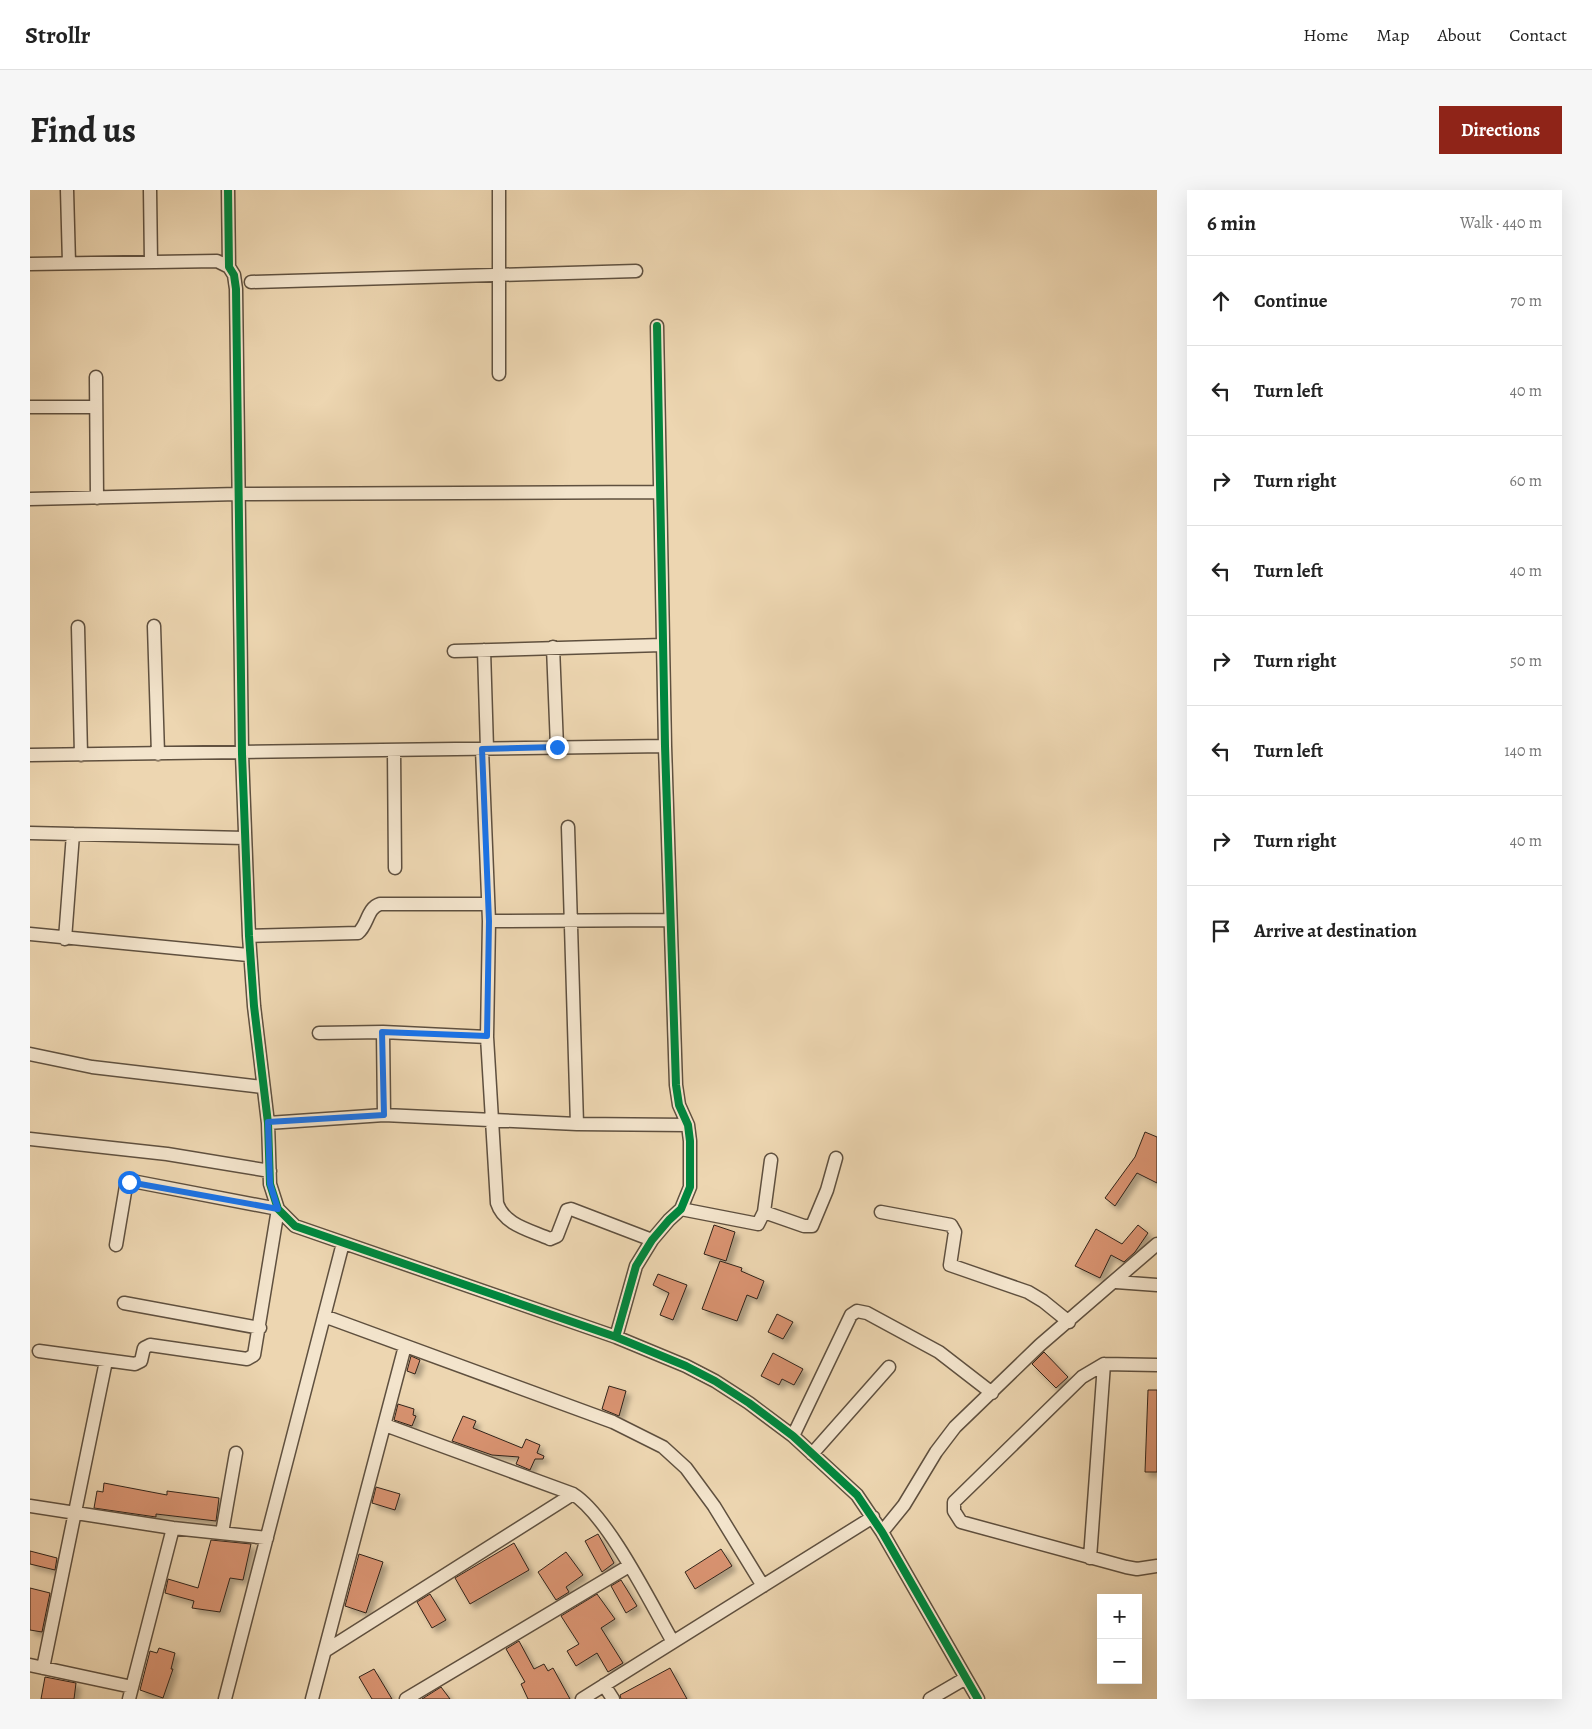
<!DOCTYPE html>
<html lang="en">
<head>
<meta charset="utf-8">
<style>
	body { margin:0; font-family:Alegreya,serif; background:#f6f6f6; color:#222 }
	.controls { position:absolute; right:15px; bottom:15px; display:grid; overflow:hidden; border-radius:0px; box-shadow:0 5px 20px #0002 }
	.controls button { width:45px; height:45px; display:grid; place-items:center; padding:0; border:0; border-bottom:1px solid #e0e0e0; background:#fff; color:#222; font:25px sans-serif }
	.stop { position:absolute; width:15px; height:15px; margin:-11px; border:4px solid #1a73e8; border-radius:50%; background:#fff }
	.stop.end { background:#1a73e8; border-color:#fff; box-shadow:0 1px 5px #0008 }
	.list { margin:0; padding:0; list-style:none }
	h2 { display:flex; justify-content:space-between; align-items:center; height:65px; margin:0; padding:0 20px; font-size:21px }
	h2 small { font-size:16px; font-weight:400; color:#767676 }
	.list li { display:grid; grid-template-columns:32px 1fr auto; gap:15px; align-items:center; box-sizing:border-box; height:90px; padding:0 20px; border-top:1px solid #e0e0e0 }
	.list b { display:block; font-size:19px; white-space:nowrap }
	.list em { font-size:16px; font-style:normal; color:#767676 }
	.icon { flex:none; width:28px; height:28px; fill:none; stroke:currentColor; stroke-width:2; stroke-linecap:round; stroke-linejoin:round }
	.map { position:relative; flex:none; width:1127px; height:1509px; overflow:hidden; border-radius:0px }
	header { display:flex; align-items:center; gap:30px; box-sizing:border-box; height:70px; padding:0 25px; background:#fff; border-bottom:1px solid #e0e0e0 }
	header strong { font-size:24px }
	nav { display:flex; gap:28px; margin-inline-start:auto; font-size:18px }
	.intro { display:flex; align-items:center; justify-content:space-between; box-sizing:border-box; height:120px; padding:0 30px }
	h1 { margin:0; font-size:35px }
	.button { padding:12px 22px; border-radius:0px; background:#8f2418; color:#fff; font-size:18px; font-weight:700 }
	main { display:flex; gap:30px; padding:0 30px }
	aside { flex:1; background:#fff; border-radius:0px; box-shadow:0 5px 20px #0002 }
	.map>svg:first-child { display:block }
</style>
</head>
<body>
<header>
<strong>Strollr</strong>
<nav><a>Home</a><a>Map</a><a>About</a><a>Contact</a></nav>
</header>
<div class="intro"><h1>Find us</h1><a class="button">Directions</a></div>
<main>
<div class="map">
<svg width="1127" height="1509" viewBox="0 0 1127 1509">
	<defs>
		<filter id="shadow"><feDropShadow dx="4.5" dy="4.5" stdDeviation="2.5" flood-color="#0004"/></filter>
	</defs>
	<rect width="100%" height="100%" fill="#edd6b1"/>
	<filter id="stains"><feTurbulence type="fractalNoise" baseFrequency=".004" numOctaves="4"/><feColorMatrix values="0 0 0 0 .2 0 0 0 0 .09 0 0 0 0 .02 0 0 0 .5 -.17"/></filter>
	<radialGradient id="worn" r=".72"><stop offset=".6" stop-color="#630" stop-opacity="0"/><stop offset="1" stop-color="#630" stop-opacity=".3"/></radialGradient>
	<path fill="#d99371" stroke="#302319" filter="url(#shadow)" d="M 1115,942 L 1127,947 L 1127,993 L 1107,983 L 1085,1016 L 1075,1008 L 1105,967 Z
		M 684,1035 L 705,1042 L 696,1071 L 674,1064 Z
		M 1108,1035 L 1118,1043 L 1105,1062 L 1094,1072 L 1081,1065 L 1070,1088 L 1045,1076 L 1066,1039 L 1092,1054 Z
		M 690,1071 L 712,1078 L 711,1081 L 734,1091 L 727,1109 L 717,1105 L 707,1131 L 672,1119 Z
		M 628,1084 L 657,1095 L 643,1130 L 630,1125 L 639,1103 L 623,1095 Z
		M 747,1124 L 763,1132 L 753,1149 L 738,1142 Z
		M 1014,1162 L 1038,1187 L 1026,1198 L 1002,1174 Z
		M 743,1163 L 773,1179 L 764,1195 L 752,1189 L 749,1195 L 731,1186 Z
		M 381,1166 L 390,1170 L 385,1184 L 377,1181 Z
		M 579,1196 L 596,1201 L 589,1226 L 572,1219 Z
		M 1118,1200 L 1127,1200 L 1127,1282 L 1115,1282 Z
		M 368,1214 L 384,1219 L 383,1225 L 386,1226 L 382,1236 L 364,1230 Z
		M 433,1226 L 446,1231 L 443,1238 L 492,1258 L 496,1249 L 510,1255 L 507,1263 L 514,1266 L 513,1269 L 505,1269 L 500,1280 L 486,1274 L 489,1267 L 462,1265 L 422,1251 Z
		M 74,1293 L 137,1305 L 137,1301 L 189,1308 L 186,1331 L 126,1324 L 126,1327 L 64,1318 L 67,1301 L 73,1302 Z
		M 346,1297 L 370,1304 L 365,1320 L 342,1313 Z
		M 568,1344 L 584,1373 L 572,1382 L 555,1351 Z
		M 181,1350 L 221,1354 L 213,1390 L 200,1388 L 190,1422 L 162,1418 L 164,1411 L 135,1403 L 138,1389 L 168,1398 Z
		M 484,1353 L 499,1380 L 440,1414 L 425,1388 Z
		M 691,1359 L 702,1376 L 665,1399 L 655,1382 Z
		M 0,1361 L 27,1368 L 25,1380 L 0,1374 Z
		M 536,1362 L 553,1385 L 536,1397 L 539,1402 L 526,1410 L 508,1382 Z
		M 329,1364 L 353,1372 L 336,1423 L 315,1416 Z
		M 591,1390 L 607,1416 L 596,1423 L 581,1396 Z
		M 0,1398 L 20,1403 L 12,1442 L 0,1440 Z
		M 400,1404 L 416,1430 L 402,1438 L 387,1412 Z
		M 567,1404 L 585,1429 L 571,1438 L 593,1473 L 578,1482 L 567,1463 L 546,1476 L 537,1461 L 549,1454 L 531,1426 Z
		M 489,1451 L 504,1479 L 514,1474 L 518,1481 L 523,1478 L 540,1509 L 498,1509 L 491,1494 L 495,1492 L 476,1459 Z
		M 129,1458 L 145,1463 L 141,1479 L 143,1479 L 133,1508 L 110,1500 L 120,1461 L 127,1463 Z
		M 640,1478 L 657,1509 L 591,1509 L 590,1505 Z
		M 344,1479 L 362,1509 L 342,1509 L 329,1487 Z
		M 15,1487 L 46,1493 L 44,1509 L 11,1509 Z
		M 411,1497 L 420,1509 L 392,1509 Z"/>
	<g fill="none" stroke-linecap="round" stroke-linejoin="round">
		<g stroke="#5f503f" stroke-width="15">
			<path id="street" d="M 37,0 L 39,73
				M 120,0 L 121,72
				M 198,0 L 199,77 L 204,85 L 206,99 L 212,564 L 219,746 L 224,816 L 238,933 L 240,994 L 248,1019 L 265,1036 L 586,1147 L 656,1176 L 685,1191 L 719,1213 L 763,1246 L 827,1305 L 852,1342 L 948,1509
				M 469,0 L 469,184
				M 0,74 L 187,71 L 199,77
				M 221,92 L 606,81
				M 66,187 L 67,308
				M 0,217 L 66,217
				M 0,309 L 208,304 L 630,302
				M 124,436 L 128,564
				M 48,437 L 51,565
				M 523,457 L 527,557
				M 454,460 L 457,559
				M 424,461 L 632,455
				M 452,559 L 459,731 L 457,847 L 467,1013 C 474,1035 500,1040 520,1049 L 527,1046 L 537,1020 L 541,1019 L 622,1050
				M 364,561 L 365,678
				M 0,565 L 635,556
				M 538,637 L 547,934
				M 0,643 L 215,648
				M 459,731 L 640,730
				M 0,744 L 218,765
				M 219,746 L 328,743 C 338,735 337,718 350,714 L 458,714
				M 35,749 L 43,644
				M 353,842 L 354,925
				M 289,843 L 353,842 L 457,847
				M 0,864 L 62,877 L 232,897
				M 238,933 L 354,925 L 547,934 L 658,935
				M 0,949 L 137,964 L 240,981
				M 651,1019 L 728,1034 L 734,1022 L 741,970
				M 734,1022 L 774,1036 L 782,1036 L 797,1000 L 806,968
				M 851,1022 L 921,1035 L 925,1042 L 920,1075 L 998,1102 L 1013,1111 L 1039,1132
				M 1086,1092 L 1127,1095
				M 94,1113 L 230,1138
				M 294,1126 L 583,1232 L 633,1257 L 656,1278 L 684,1316 L 733,1396
				M 586,1147 L 606,1076 L 622,1050 L 639,1030 L 651,1019 L 660,997 L 660,951 L 658,935 L 649,915 L 646,895 L 635,556 L 627,136
				M 9,1161 L 105,1174 L 111,1171 L 114,1158 L 120,1155 L 217,1169 L 224,1165 L 248,1019 L 102,991 L 96,996 L 86,1055
				M 1127,1175 L 1074,1174 L 1052,1187 L 924,1312 L 924,1321 L 931,1332 L 1096,1377 L 1107,1379 L 1127,1376
				M 355,1235 L 543,1304 C 578,1326 621,1414 643,1452
				M 763,1246 L 821,1125 L 827,1121 L 837,1123 L 909,1162 L 962,1203
				M 782,1264 L 859,1177
				M 0,1316 L 143,1338 L 237,1348
				M 852,1342 L 874,1315 L 906,1262 L 925,1237 L 1010,1155 L 1127,1054
				M 192,1343 L 206,1263
				M 1060,1368 L 1074,1174
				M 295,1461 L 543,1304
				M 0,1475 L 102,1497
				M 13,1478 L 76,1171
				M 574,1495 L 583,1509
				M 99,1509 L 143,1338
				M 195,1509 L 313,1053
				M 282,1509 L 375,1156
				M 376,1509 L 599,1376
				M 552,1509 L 843,1327
				M 900,1509 L 936,1488"/>
		</g>
		<use href="#street" stroke="#f3e4cc" stroke-width="12"/>
		<g stroke="#f3e4cc" stroke-width="11">
			<path id="cycleway" d="M 198,0 L 199,77 L 204,85 L 206,99 L 212,564 L 219,746 L 224,816 L 238,933 L 240,994 L 248,1019 L 265,1036 L 586,1147 L 656,1176 L 685,1191 L 719,1213 L 763,1246 L 827,1305 L 852,1342 L 948,1509
				M 586,1147 L 606,1076 L 622,1050 L 639,1030 L 651,1019 L 660,997 L 660,951 L 658,935 L 649,915 L 646,895 L 635,556 L 627,136"/>
		</g>
		<use href="#cycleway" stroke="#00873e" stroke-width="8"/>
	</g>
	<g fill="none" stroke-linecap="round" stroke-linejoin="round">
		<path stroke="#1a73e8" stroke-width="6" d="M 99,992 L 248,1019 L 240,994 L 238,932 L 354,925 L 352,842 L 457,846 L 459,731 L 452,559 L 527,557"/>
	</g>
	<rect width="100%" height="100%" filter="url(#stains)"/>
	<rect width="100%" height="100%" fill="url(#worn)"/>
</svg>
<div class="controls">
<button>+</button>
<button>−</button>
</div>
<div class="stop" style="left:99px;top:992px"></div>
<div class="stop end" style="left:527px;top:557px"></div>
</div>
<aside>
<h2>6 min<small>Walk · 440 m</small></h2>
<ul class="list">
<li><svg class="icon" aria-label="ahead" viewBox="0 0 24 24"><path d="M12 20V5M6 11l6-6 6 6"/></svg><div><b>Continue</b></div><em>70 m</em></li>
<li><svg class="icon" aria-label="left" viewBox="0 0 24 24"><path d="M17 20v-9H6M10 6l-5 5 5 5"/></svg><div><b>Turn left</b></div><em>40 m</em></li>
<li><svg class="icon" aria-label="right" viewBox="0 0 24 24"><path d="M7 20v-9h11M14 6l5 5-5 5"/></svg><div><b>Turn right</b></div><em>60 m</em></li>
<li><svg class="icon" aria-label="left" viewBox="0 0 24 24"><path d="M17 20v-9H6M10 6l-5 5 5 5"/></svg><div><b>Turn left</b></div><em>40 m</em></li>
<li><svg class="icon" aria-label="right" viewBox="0 0 24 24"><path d="M7 20v-9h11M14 6l5 5-5 5"/></svg><div><b>Turn right</b></div><em>50 m</em></li>
<li><svg class="icon" aria-label="left" viewBox="0 0 24 24"><path d="M17 20v-9H6M10 6l-5 5 5 5"/></svg><div><b>Turn left</b></div><em>140 m</em></li>
<li><svg class="icon" aria-label="right" viewBox="0 0 24 24"><path d="M7 20v-9h11M14 6l5 5-5 5"/></svg><div><b>Turn right</b></div><em>40 m</em></li>
<li><svg class="icon" aria-label="arrive" viewBox="0 0 24 24"><path d="M6 21V4h12l-3 4 3 4H6"/></svg><div><b>Arrive at destination</b></div></li>
</ul>
</aside>
</main>
</body>
</html>
